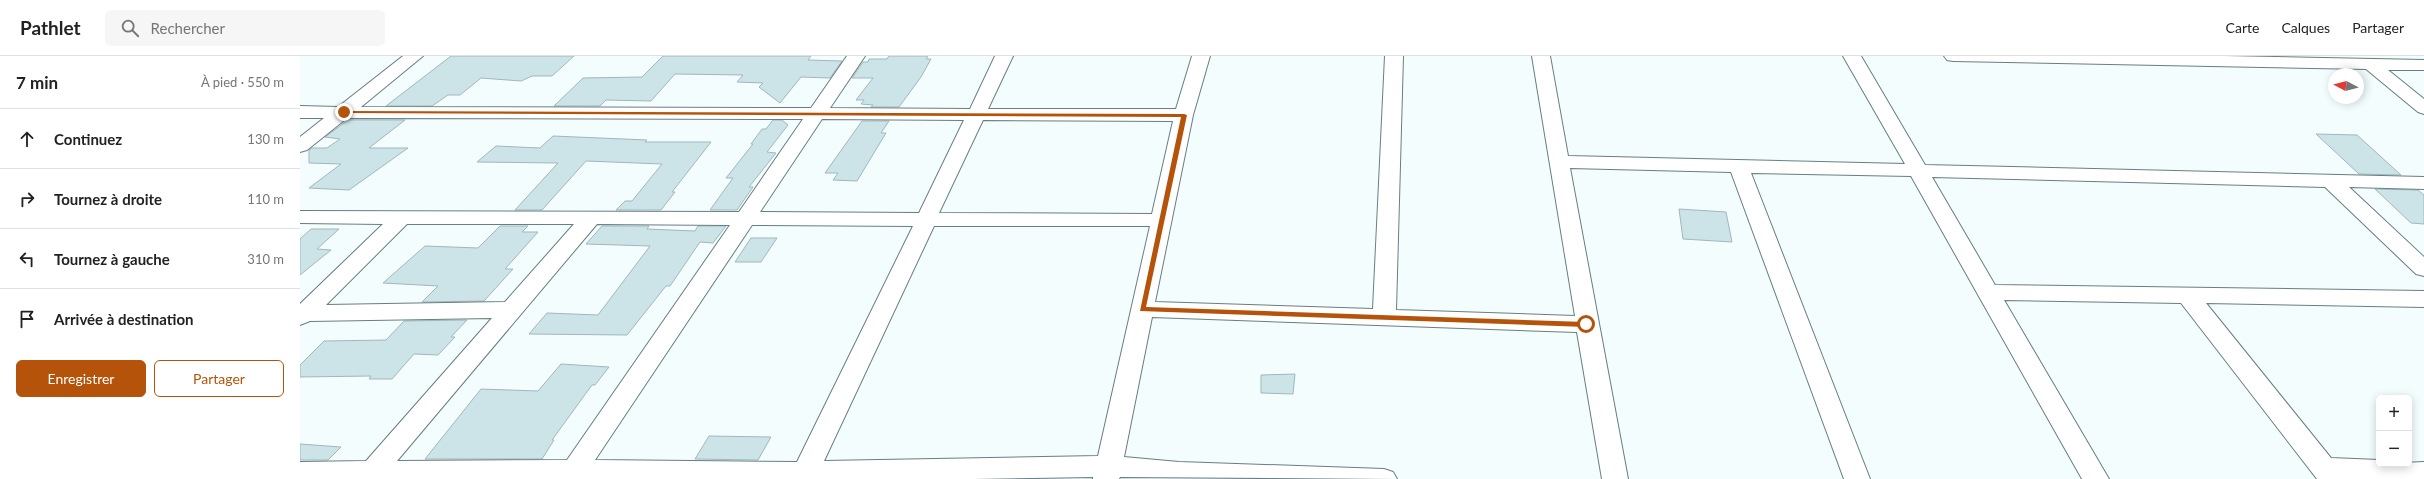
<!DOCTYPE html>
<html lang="fr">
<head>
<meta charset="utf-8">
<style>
	body { margin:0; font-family:Lato,sans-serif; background:#f6f6f6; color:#222 }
	.controls { position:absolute; right:12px; bottom:12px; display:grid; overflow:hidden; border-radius:6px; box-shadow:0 2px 10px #0003 }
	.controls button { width:36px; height:36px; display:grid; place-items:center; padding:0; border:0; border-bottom:1px solid #e0e0e0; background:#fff; color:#222; font:20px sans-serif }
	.compass { position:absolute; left:2028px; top:12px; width:36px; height:36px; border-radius:50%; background:#fff; box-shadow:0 2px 10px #0003; rotate:277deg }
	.stop { position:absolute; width:12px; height:12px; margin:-9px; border:3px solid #b45309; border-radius:50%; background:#fff }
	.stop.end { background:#b45309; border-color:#fff; box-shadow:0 1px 4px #0008 }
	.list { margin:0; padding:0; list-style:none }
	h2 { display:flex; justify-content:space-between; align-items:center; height:52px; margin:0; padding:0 16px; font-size:17px }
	h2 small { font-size:13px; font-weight:400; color:#767676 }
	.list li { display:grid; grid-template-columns:26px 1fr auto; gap:12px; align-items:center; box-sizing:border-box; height:60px; padding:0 16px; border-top:1px solid #e0e0e0 }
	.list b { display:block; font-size:15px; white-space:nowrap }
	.list em { font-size:13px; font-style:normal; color:#767676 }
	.actions { display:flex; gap:8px; padding:12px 16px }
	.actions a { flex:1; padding:9px 0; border:1px solid #b45309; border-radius:6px; text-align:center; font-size:14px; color:#b45309 }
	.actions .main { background:#b45309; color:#fff }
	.icon { flex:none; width:22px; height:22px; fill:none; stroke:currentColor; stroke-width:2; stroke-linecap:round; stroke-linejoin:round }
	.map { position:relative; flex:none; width:2124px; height:423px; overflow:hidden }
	header { display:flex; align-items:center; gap:24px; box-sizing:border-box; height:56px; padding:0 20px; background:#fff; border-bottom:1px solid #e0e0e0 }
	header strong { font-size:19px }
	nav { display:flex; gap:22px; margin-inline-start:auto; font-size:14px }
	.search { width:280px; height:36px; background:#f6f6f6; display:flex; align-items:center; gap:10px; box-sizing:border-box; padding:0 14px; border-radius:6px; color:#767676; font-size:15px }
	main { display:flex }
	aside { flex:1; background:#fff }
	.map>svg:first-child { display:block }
</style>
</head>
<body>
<header>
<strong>Pathlet</strong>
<div class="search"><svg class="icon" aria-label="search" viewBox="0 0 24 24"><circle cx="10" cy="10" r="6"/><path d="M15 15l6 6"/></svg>Rechercher</div>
<nav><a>Carte</a><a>Calques</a><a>Partager</a></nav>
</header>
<main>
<aside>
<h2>7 min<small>À pied · 550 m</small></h2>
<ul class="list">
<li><svg class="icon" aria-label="ahead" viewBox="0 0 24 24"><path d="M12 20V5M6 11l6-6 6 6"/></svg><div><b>Continuez</b></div><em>130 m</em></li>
<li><svg class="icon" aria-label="right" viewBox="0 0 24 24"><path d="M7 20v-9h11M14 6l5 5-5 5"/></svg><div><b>Tournez à droite</b></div><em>110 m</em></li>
<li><svg class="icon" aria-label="left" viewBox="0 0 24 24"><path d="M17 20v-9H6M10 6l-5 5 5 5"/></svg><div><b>Tournez à gauche</b></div><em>310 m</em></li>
<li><svg class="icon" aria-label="arrive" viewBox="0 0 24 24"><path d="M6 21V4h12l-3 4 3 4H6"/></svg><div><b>Arrivée à destination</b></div></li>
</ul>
<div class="actions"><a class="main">Enregistrer</a><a>Partager</a></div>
</aside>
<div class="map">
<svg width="2124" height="423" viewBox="0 0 2124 423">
	<rect width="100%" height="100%" fill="#f3fdfe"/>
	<path fill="#cce4e8" stroke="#a1b7bb" d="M 151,0 L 274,0 L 252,20 L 232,20 L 221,25 L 181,22 L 160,39 L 148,39 L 132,50 L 86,50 Z
		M 363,0 L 511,0 L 508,4 L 542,5 L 530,22 L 501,21 L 480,47 L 459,31 L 463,27 L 437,26 L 443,19 L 375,18 L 351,45 L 306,44 L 300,50 L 254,50 L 283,22 L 342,21 Z
		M 589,0 L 628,0 L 626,3 L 631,3 L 621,21 L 599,51 L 571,51 L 573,49 L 561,48 L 564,44 L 556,44 L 573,22 L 552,22 L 563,6 L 568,6 L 569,3 L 587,3 Z
		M 48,64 L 105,64 L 69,92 L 108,92 L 49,134 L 9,132 L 41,108 L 9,107 L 9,94 L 12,92 L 27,92 L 40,83 L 25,81 Z
		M 473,64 L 482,64 L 488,69 L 467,96 L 476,97 L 449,131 L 453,131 L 437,154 L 410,154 L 433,122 L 426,122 L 453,88 L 451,88 L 462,73 L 466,73 Z
		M 562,65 L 589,65 L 581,77 L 586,77 L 557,125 L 533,124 L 538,117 L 525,117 Z
		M 2016,78 L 2057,79 L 2101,119 L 2059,118 Z
		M 253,80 L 347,84 L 345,86 L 411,86 L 372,136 L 375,136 L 361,154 L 316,154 L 325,145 L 332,145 L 362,108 L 286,105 L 242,154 L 215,154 L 258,107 L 177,106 L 196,90 L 240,92 Z
		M 2075,133 L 2118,134 L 2124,139 L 2124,168 L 2111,167 Z
		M 1379,153 L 1426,156 L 1432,186 L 1383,183 Z
		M 200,170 L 228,170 L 222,176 L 238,176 L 205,213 L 213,213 L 184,245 L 122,246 L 138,230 L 83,227 L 125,190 L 178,192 Z
		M 302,170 L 349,170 L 347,173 L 395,175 L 398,170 L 426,170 L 413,187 L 400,186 L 370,230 L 366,230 L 327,279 L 229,278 L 247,257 L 298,259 L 350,190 L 286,188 Z
		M 11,173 L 39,173 L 17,193 L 31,194 L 0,219 L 0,183 Z
		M 451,182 L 477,182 L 461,206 L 435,206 Z
		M 167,264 L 151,281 L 155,281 L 138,299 L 114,298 L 92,323 L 69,323 L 71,320 L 0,321 L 0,309 L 24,285 L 86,284 L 104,265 Z
		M 261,308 L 309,311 L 295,329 L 292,329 L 252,384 L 254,384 L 242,403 L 125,403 L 181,333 L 238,335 Z
		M 995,318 L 993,338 L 961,337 L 961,319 Z
		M 409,380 L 471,381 L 458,404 L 395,403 Z
		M 0,388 L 41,391 L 28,404 L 0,404 Z"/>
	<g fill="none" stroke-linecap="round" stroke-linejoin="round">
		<g stroke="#687e81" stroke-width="2">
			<path id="minor" d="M 103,0 L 123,0 L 61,51 L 511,52 L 547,0 L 565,0 L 530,52 L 670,53 L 695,0 L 713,0 L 688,53 L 876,53 L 892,0 L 910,0 L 893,59 L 855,246 L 1073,253 L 1085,0 L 1103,0 L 1096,254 L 1275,260 L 1232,0 L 1250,0 L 1268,100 L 1605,108 L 1543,0 L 1561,0 L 1625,109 L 2124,121 L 2124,133 L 2049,131 L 2124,201 L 2124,220 L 2116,218 L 2025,131 L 1632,121 L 1695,229 L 2124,235 L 2124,251 L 1906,247 L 2031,402 L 2079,404 L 2079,408 L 2124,406 L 2124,423 L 2017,423 L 1881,247 L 1704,244 L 1809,423 L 1782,423 L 1611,120 L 1451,117 L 1570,423 L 1544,423 L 1431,116 L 1270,112 L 1328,423 L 1302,423 L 1277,276 L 852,261 L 824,401 L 879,406 L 1084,413 L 1093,416 L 1097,423 L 820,421 L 819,423 L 793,423 L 793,421 L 673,423 L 0,423 L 0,406 L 66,405 L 192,262 L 10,265 L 0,269 L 0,248 L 83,168 L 0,167 L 0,155 L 439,156 L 503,63 L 47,62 L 7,94 L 0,96 L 0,81 L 24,62 L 0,62 L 0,50 L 38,51 ZM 522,63 L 664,64 L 619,157 L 460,156 ZM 683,64 L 873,65 L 852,158 L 639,157 ZM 107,168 L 274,168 L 205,246 L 26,249 ZM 297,168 L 430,169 L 267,404 L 97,405 ZM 452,169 L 613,170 L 497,406 L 295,404 ZM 634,170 L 850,170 L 798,400 L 524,405 Z
				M 1644,0 L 1925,0 L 2124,4 L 2124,14 L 2088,14 L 2124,43 L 2124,58 L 2118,56 L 2066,13 L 1653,5 L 1647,4 Z"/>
		</g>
		<use href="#minor" fill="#fff" fill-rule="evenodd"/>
	</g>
	<path fill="#b45309" d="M 42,55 L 884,58 L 887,59 L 846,251 L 1286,266 L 1290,268 L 1286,271 L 840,255 L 881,61 L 44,57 Z"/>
</svg>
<div class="controls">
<button>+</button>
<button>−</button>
</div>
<svg class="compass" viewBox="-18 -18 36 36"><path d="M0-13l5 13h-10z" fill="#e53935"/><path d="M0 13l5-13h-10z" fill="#767676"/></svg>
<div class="stop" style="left:1286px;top:268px"></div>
<div class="stop end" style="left:44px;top:56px"></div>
</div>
</main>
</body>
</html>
